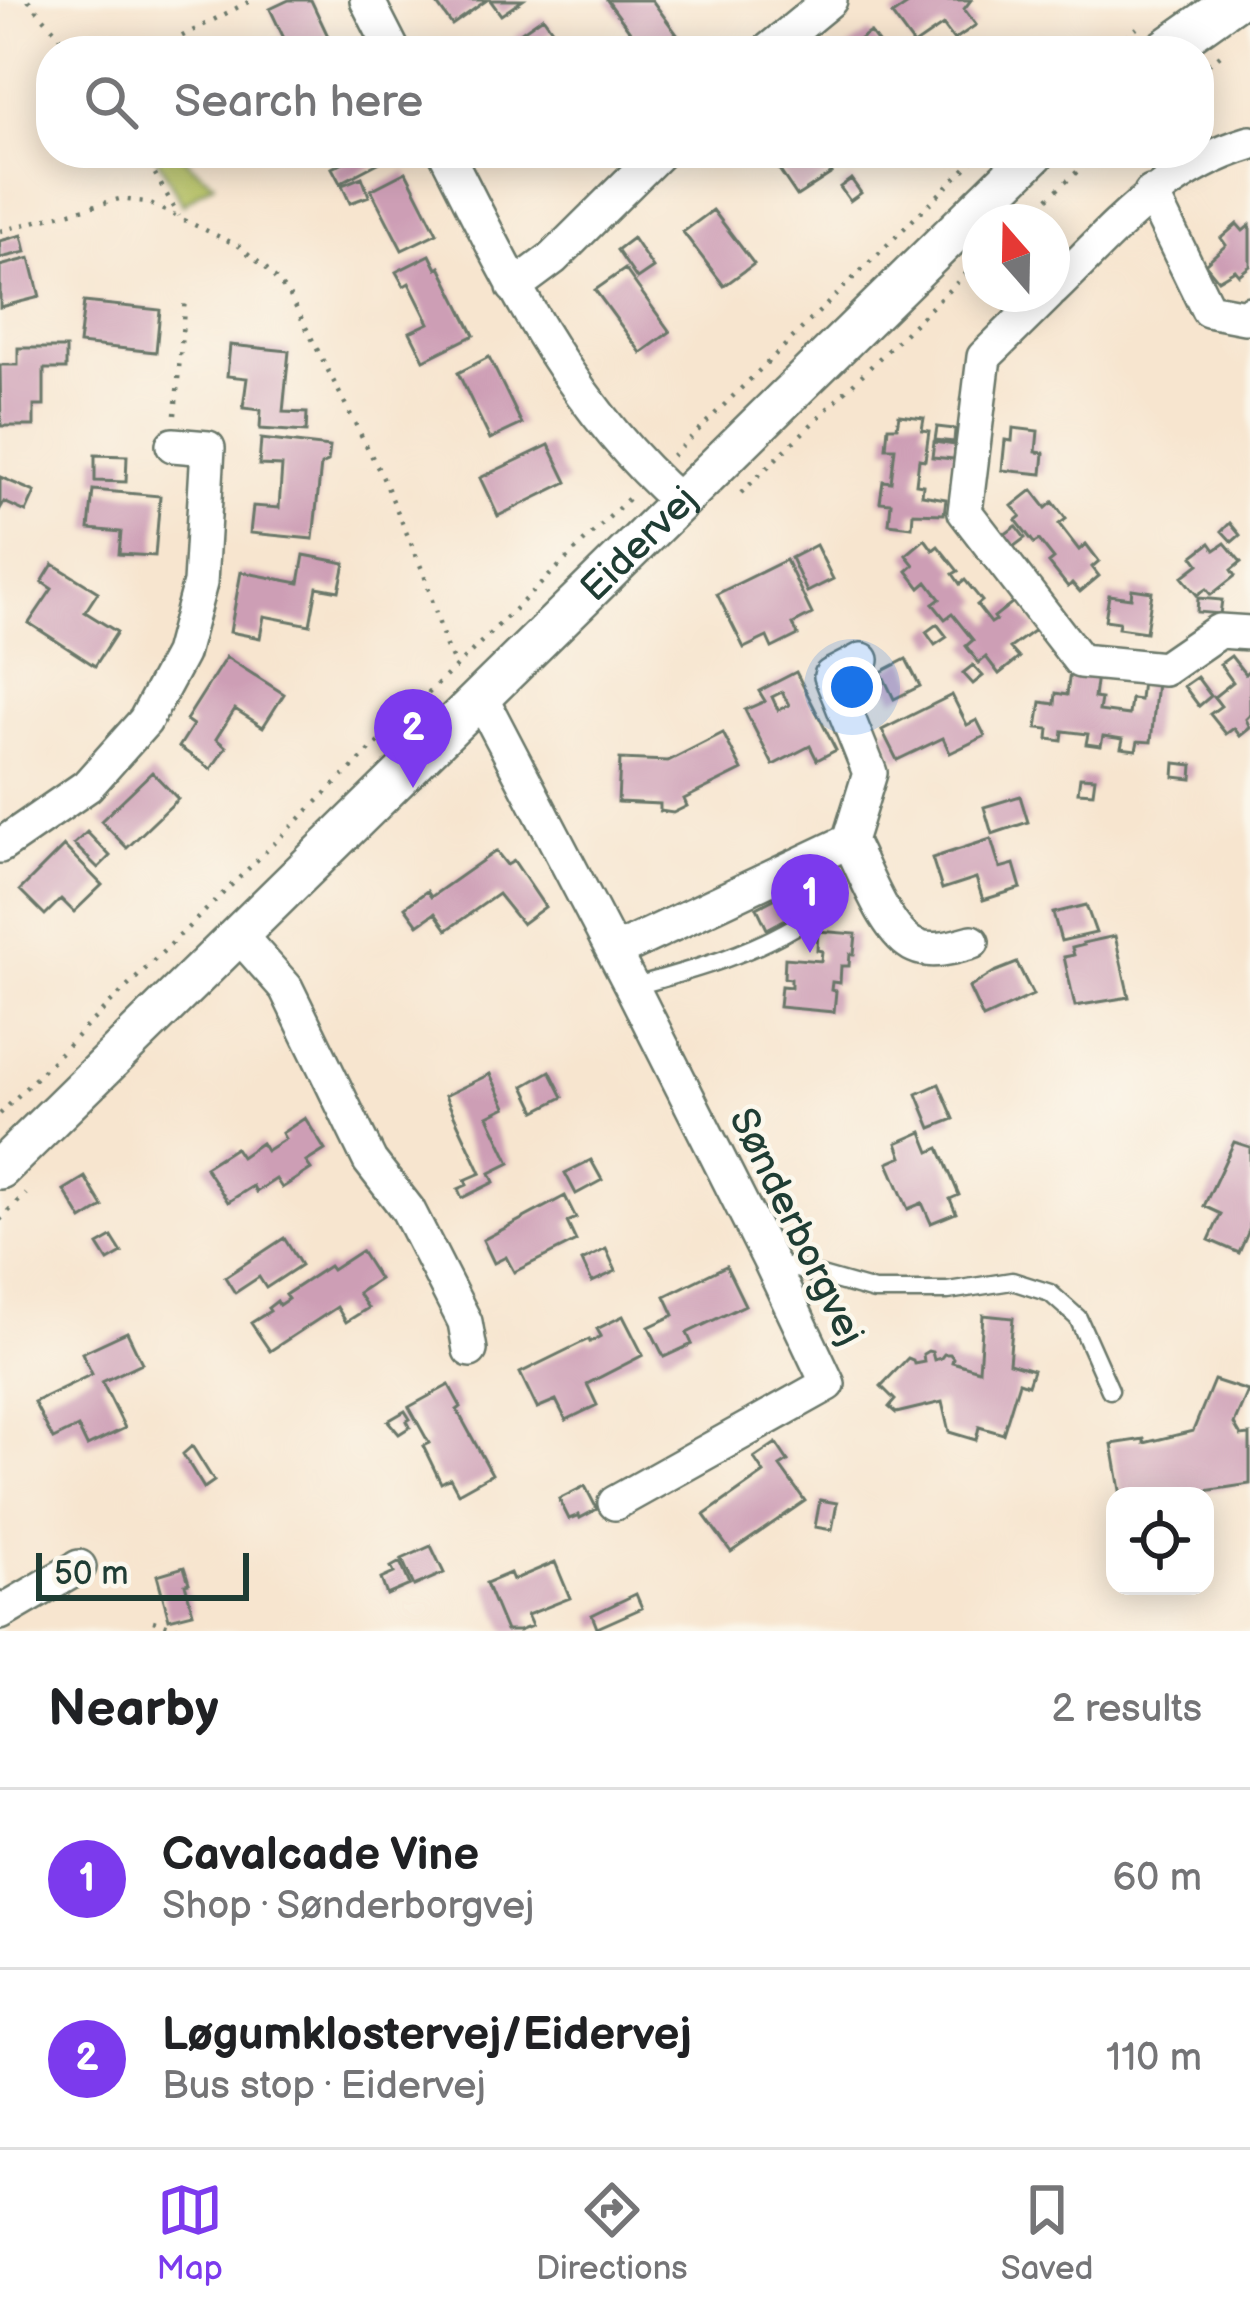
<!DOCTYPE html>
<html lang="en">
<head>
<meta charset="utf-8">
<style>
	body { margin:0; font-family:"Balsamiq Sans",sans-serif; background:#f6f6f6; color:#202124 }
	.controls { position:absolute; right:36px; bottom:36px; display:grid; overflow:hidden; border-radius:24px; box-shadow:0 6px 30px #0003 }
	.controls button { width:108px; height:108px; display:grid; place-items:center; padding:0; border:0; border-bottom:3px solid #e0e0e0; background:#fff; color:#202124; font:60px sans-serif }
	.compass { position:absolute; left:962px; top:204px; width:108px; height:108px; border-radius:50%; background:#fff; box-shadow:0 6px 30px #0003; rotate:340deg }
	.scale { position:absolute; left:36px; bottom:30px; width:213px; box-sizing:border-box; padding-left:12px; border:6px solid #1f3d34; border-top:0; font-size:33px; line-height:42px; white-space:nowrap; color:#1f3d34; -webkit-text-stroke:9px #fbf7ec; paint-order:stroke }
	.you { position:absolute; left:852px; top:687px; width:42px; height:42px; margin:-30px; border:9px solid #fff; border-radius:50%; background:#1a73e8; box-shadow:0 0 0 18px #1a73e833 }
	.badge { display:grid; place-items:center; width:78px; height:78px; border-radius:50%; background:#7c3aed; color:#fff; font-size:39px; font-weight:700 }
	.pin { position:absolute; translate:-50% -99px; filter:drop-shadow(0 3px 6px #0008) }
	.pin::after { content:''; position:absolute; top:63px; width:42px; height:36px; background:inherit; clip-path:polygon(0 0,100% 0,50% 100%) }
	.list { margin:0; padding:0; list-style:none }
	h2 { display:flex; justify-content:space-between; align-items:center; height:156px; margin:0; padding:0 48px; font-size:51px }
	h2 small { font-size:39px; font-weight:400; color:#757577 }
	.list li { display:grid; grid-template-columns:78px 1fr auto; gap:36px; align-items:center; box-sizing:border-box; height:180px; padding:0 48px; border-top:3px solid #e0e0e0 }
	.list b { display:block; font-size:45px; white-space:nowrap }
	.list p { margin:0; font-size:39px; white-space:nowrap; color:#757577 }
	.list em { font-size:39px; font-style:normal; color:#757577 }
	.icon { flex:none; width:66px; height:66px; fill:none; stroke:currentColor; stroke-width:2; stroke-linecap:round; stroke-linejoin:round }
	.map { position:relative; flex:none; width:1250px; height:1631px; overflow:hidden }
	.search { position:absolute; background:#fff; box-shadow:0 6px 30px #0003; left:36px; right:36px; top:36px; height:132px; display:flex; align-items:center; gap:30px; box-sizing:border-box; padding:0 42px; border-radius:48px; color:#757577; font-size:45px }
	.sheet { height:516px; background:#fff }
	nav { display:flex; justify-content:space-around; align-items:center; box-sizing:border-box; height:168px; border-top:3px solid #e0e0e0; background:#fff; font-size:33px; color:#757577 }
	nav a { display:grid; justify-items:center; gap:6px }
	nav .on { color:#7c3aed }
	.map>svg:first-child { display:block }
</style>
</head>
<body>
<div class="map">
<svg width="1250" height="1631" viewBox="0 0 1250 1631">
	<rect width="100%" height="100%" fill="#fbf7ec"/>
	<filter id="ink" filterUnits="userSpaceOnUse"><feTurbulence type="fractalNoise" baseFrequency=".00833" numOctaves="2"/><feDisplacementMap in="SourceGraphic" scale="24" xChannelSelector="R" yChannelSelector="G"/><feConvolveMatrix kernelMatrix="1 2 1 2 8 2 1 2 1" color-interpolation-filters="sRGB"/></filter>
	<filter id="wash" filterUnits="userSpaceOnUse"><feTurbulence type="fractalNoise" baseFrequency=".004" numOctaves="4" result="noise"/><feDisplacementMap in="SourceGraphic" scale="48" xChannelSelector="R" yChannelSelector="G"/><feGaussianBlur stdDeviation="2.7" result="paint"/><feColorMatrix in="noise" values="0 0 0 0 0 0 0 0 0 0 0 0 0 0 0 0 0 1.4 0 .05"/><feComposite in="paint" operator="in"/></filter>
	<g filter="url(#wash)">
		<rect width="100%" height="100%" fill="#f7e5cf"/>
		<path fill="#b3bf61" stroke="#697e4a" stroke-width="3" d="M 154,153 L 181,153 L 191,165 L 214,183 L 183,204 Z"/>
		<g id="blocks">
			<path fill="#cd9eb5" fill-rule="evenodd" d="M 289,0 L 311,0 L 335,51 L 290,51 L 270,9 Z
				M 434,0 L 487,0 L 452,25 Z
				M 490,0 L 523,0 L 501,15 Z
				M 607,0 L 652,0 L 689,51 L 644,51 Z
				M 914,0 L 971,0 L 964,9 L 976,25 L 954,40 L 943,25 L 914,45 L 892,15 Z
				M 543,17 L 553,31 L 540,40 L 548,51 L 524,51 L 514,37 Z
				M 870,32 L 884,51 L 843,51 Z
				M 353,153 L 377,153 L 382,161 L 340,183 L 332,168 L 355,156 Z
				M 768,153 L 819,153 L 832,173 L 797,196 Z
				M 406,172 L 437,233 L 402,250 L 371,190 Z
				M 362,177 L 369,196 L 350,203 L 342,185 Z
				M 851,179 L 861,193 L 850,201 L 840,187 Z
				M 713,210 L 754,264 L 724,286 L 683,232 Z
				M 1237,224 L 1243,231 L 1250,225 L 1250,266 L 1239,275 L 1235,270 L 1218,280 L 1205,264 L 1226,245 L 1221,238 Z
				M 22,235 L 26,252 L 0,258 L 0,241 Z
				M 633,238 L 653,268 L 637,279 L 617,250 Z
				M 430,255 L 437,269 L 440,267 L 474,335 L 424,360 L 410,332 L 429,323 L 409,283 L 404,286 L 396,272 Z
				M 30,258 L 40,297 L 0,307 L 0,266 Z
				M 625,269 L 670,332 L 641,353 L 595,290 Z
				M 84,302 L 160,310 L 156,352 L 79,344 Z
				M 230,345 L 289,351 L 283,412 L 307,413 L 306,432 L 260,429 L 261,410 L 243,408 L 247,378 L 227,376 Z
				M 18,348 L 66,348 L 66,369 L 44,369 L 44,406 L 34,406 L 34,426 L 1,426 L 0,365 L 18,365 Z
				M 489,357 L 522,424 L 490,439 L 458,373 Z
				M 899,415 L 924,418 L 922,430 L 929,431 L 925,460 L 919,459 L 916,484 L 923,485 L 922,495 L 946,499 L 944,514 L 913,513 L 912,527 L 889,524 L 891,503 L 880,502 L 883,481 L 891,482 L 895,448 L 886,448 L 888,427 L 897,427 Z
				M 937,427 L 955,429 L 954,442 L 935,440 Z
				M 1013,428 L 1038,431 L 1036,452 L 1044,453 L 1042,474 L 1002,470 L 1005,440 L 1012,441 Z
				M 261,439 L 330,447 L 328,462 L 321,465 L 313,539 L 250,533 L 253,506 L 279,508 L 282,466 L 259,465 Z
				M 934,442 L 955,445 L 954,459 L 932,457 Z
				M 549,445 L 567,482 L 498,516 L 480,478 Z
				M 95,455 L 127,456 L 126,482 L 95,481 Z
				M 0,477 L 35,492 L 26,512 L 4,502 L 0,509 Z
				M 93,490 L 160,496 L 155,556 L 119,554 L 121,532 L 89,529 Z
				M 1032,490 L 1046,508 L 1053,502 L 1066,519 L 1059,524 L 1079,550 L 1086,544 L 1099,561 L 1092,567 L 1099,576 L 1080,592 L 1072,583 L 1068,587 L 1049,563 L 1054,559 L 1039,540 L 1034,543 L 1016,520 L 1021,516 L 1012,506 Z
				M 1230,523 L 1240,535 L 1232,542 L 1222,531 Z
				M 1016,526 L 1025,538 L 1009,550 L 1000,538 Z
				M 925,539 L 933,550 L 938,546 L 958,571 L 953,574 L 960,584 L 965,580 L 982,601 L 977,605 L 991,623 L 996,620 L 994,617 L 1013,602 L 1036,629 L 1010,648 L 1019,658 L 999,674 L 986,657 L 979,663 L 966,646 L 973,640 L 952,614 L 945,619 L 933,604 L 940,599 L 927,582 L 920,588 L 907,571 L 914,565 L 906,555 Z
				M 1210,543 L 1215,550 L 1225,543 L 1241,562 L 1231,570 L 1235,576 L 1211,595 L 1206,589 L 1197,595 L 1182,577 L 1199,564 L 1193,556 Z
				M 816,545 L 833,579 L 807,592 L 791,558 Z
				M 304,555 L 345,563 L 339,591 L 317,587 L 310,625 L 264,616 L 260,638 L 230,632 L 241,572 L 299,583 Z
				M 786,560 L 812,614 L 793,624 L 798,635 L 772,648 L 767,637 L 744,648 L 717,594 Z
				M 53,564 L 98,592 L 85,612 L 117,632 L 95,666 L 29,623 L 52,589 L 42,582 Z
				M 1132,589 L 1152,592 L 1146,632 L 1118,628 L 1119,622 L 1105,620 L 1109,595 L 1131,598 Z
				M 1198,598 L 1222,600 L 1220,614 L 1197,612 Z
				M 937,624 L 947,637 L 935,645 L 926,632 Z
				M 1231,656 L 1245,674 L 1250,669 L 1250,715 L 1246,719 L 1250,728 L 1240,736 L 1234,728 L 1226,734 L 1210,714 L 1221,706 L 1214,697 L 1233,682 L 1220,664 Z
				M 226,657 L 284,694 L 263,727 L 235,709 L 216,739 L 226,747 L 211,769 L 179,747 L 193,725 L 186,720 Z
				M 906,659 L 920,686 L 894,699 L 881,672 Z
				M 973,665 L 983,676 L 973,684 L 963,673 Z
				M 1070,671 L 1097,674 L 1094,698 L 1101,699 L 1099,711 L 1129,715 L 1131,699 L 1140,700 L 1142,680 L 1157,682 L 1151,742 L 1138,741 L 1136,750 L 1121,748 L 1123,739 L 1103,736 L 1101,746 L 1086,744 L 1088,734 L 1063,731 L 1062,741 L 1048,739 L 1049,729 L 1037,728 L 1041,702 L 1055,704 L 1056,693 L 1067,695 Z
				M 796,672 L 836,750 L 817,760 L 810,746 L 773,765 L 745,710 L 765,701 L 759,691 ZM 782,692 L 789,705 L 778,710 L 772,697 Z
				M 1197,677 L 1211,696 L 1199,706 L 1184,686 Z
				M 952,695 L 967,725 L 977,720 L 985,736 L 950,753 L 943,738 L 897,760 L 882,730 Z
				M 723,733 L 742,770 L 684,799 L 687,806 L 673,813 L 660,811 L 660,804 L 618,802 L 620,759 L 668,761 Z
				M 1175,763 L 1193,765 L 1192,779 L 1174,777 Z
				M 152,772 L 178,799 L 127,848 L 101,821 Z
				M 1080,777 L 1095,778 L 1093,793 L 1078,792 Z
				M 1020,796 L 1028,822 L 992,834 L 984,807 Z
				M 87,832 L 110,856 L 98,868 L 74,844 Z
				M 991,839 L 1000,868 L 1014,864 L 1021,888 L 983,900 L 976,878 L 942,889 L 932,858 Z
				M 64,846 L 102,885 L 74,912 L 61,899 L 45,915 L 20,890 Z
				M 496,851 L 507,865 L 514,861 L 545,907 L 522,924 L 498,894 L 447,930 L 435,913 L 418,925 L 405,907 L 427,891 L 431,897 Z
				M 810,880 L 819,899 L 832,893 L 840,909 L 817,921 L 810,906 L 767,929 L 757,908 Z
				M 1086,905 L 1096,933 L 1061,941 L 1053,913 Z
				M 818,931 L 856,934 L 854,954 L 850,954 L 849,966 L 841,966 L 840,983 L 832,982 L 831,990 L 836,991 L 834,1012 L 779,1007 L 781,986 L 791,987 L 791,979 L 784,978 L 785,958 L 821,961 L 822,951 L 817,950 Z
				M 1115,936 L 1129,997 L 1075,1006 L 1064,957 L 1074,955 L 1072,948 L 1084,945 L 1083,943 Z
				M 1017,963 L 1033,995 L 983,1018 L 969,988 L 994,972 Z
				M 550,1071 L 563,1097 L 536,1111 L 524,1086 Z
				M 490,1074 L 506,1107 L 488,1116 L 510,1163 L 490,1173 L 494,1182 L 462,1198 L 458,1189 L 467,1185 L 465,1180 L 481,1173 L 445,1096 Z
				M 939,1084 L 954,1119 L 931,1128 L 917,1094 Z
				M 305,1118 L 325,1150 L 306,1162 L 311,1169 L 282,1188 L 276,1179 L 256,1192 L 253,1186 L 228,1202 L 205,1167 L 235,1148 L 241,1157 L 261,1143 L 266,1151 L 285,1139 L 282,1133 Z
				M 922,1132 L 930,1152 L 939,1148 L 959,1195 L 950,1199 L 956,1213 L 931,1223 L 922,1203 L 908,1209 L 888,1163 L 902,1157 L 897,1143 Z
				M 1234,1142 L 1250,1147 L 1250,1228 L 1239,1253 L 1209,1240 L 1221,1214 L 1204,1206 Z
				M 591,1160 L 602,1180 L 576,1194 L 565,1173 Z
				M 85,1177 L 103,1207 L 82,1220 L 64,1190 Z
				M 565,1196 L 576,1218 L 567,1222 L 576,1241 L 514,1272 L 506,1257 L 494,1263 L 483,1240 Z
				M 112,1237 L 122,1253 L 108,1261 L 98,1245 Z
				M 284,1238 L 301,1265 L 266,1288 L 259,1277 L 235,1293 L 225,1277 Z
				M 606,1249 L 616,1271 L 592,1282 L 582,1261 Z
				M 361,1251 L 379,1279 L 358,1293 L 368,1308 L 346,1322 L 337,1307 L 270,1351 L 251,1323 L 270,1311 L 268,1308 L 277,1301 L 279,1305 L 288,1299 L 285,1295 L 329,1266 L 332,1270 Z
				M 726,1266 L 745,1305 L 687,1333 L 692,1344 L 664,1357 L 649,1327 L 674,1315 L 665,1296 Z
				M 983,1315 L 1013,1318 L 1009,1363 L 1033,1370 L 1028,1385 L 1019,1382 L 1003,1434 L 979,1427 L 976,1440 L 949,1432 L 942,1402 L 896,1413 L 889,1407 L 895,1400 L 881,1386 L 908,1358 L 913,1360 L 914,1364 L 924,1362 L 923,1354 L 928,1351 L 932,1352 L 934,1360 L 941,1358 L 944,1354 L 950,1354 L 953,1358 L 952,1362 L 979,1370 Z
				M 623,1316 L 643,1355 L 587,1384 L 597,1405 L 566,1420 L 556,1400 L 537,1408 L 520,1373 L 589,1339 L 590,1342 L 601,1336 L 597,1329 Z
				M 127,1332 L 142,1363 L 102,1382 L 125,1428 L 87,1446 L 78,1427 L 53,1439 L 34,1402 L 92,1374 L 82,1353 Z
				M 1214,1380 L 1248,1391 L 1234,1424 L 1241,1436 L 1250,1435 L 1250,1484 L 1198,1492 L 1198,1496 L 1121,1496 L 1112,1444 L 1144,1439 L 1144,1443 L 1193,1431 Z
				M 449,1385 L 461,1407 L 457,1410 L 492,1474 L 458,1493 L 450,1478 L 441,1483 L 423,1446 L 429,1443 L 409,1407 Z
				M 405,1411 L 410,1419 L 407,1421 L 410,1427 L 399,1434 L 388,1421 Z
				M 776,1443 L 788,1461 L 780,1466 L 805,1501 L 731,1552 L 704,1515 L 764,1473 L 754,1458 Z
				M 192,1446 L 214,1481 L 204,1488 L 183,1454 Z
				M 585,1486 L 597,1509 L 580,1518 L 579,1515 L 569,1519 L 559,1499 Z
				M 820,1500 L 837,1503 L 832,1530 L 815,1527 Z
				M 431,1546 L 444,1573 L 414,1586 L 402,1559 Z
				M 400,1562 L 410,1585 L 387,1595 L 381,1579 L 394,1573 L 391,1567 Z
				M 555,1562 L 570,1598 L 527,1615 L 532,1626 L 519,1631 L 506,1631 L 486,1583 L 510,1573 L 513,1580 Z
				M 184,1567 L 189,1583 L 185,1584 L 193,1613 L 169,1619 L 157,1575 Z
				M 636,1594 L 642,1608 L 597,1628 L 592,1615 Z"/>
		</g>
	</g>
	<g filter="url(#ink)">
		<use href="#blocks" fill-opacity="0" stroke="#6b786a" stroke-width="3"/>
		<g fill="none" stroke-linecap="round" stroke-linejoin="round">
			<g stroke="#6b786a" stroke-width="21">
				<path id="service" d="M 632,987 C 688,971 743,957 794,927
					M 772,1262 L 874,1291 L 948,1291 L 1012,1281 L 1050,1293 L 1078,1318 L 1110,1390"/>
			</g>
			<g stroke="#6b786a" stroke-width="38">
				<path id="minor" d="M 367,0 L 393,51
					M 768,51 L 830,0
					M 446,153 C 510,279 570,406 679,501
					M 1151,193 L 1208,310 L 1245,317 L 1250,313
					M 514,287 L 553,258 L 659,153
					M 1052,290 C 1114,230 1163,169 1250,143
					M 1048,294 L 984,357 L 965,512 L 1080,661 L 1164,669 L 1219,631 L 1250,633
					M 481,698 L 632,987 L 770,1261 L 828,1384 L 615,1503
					M 849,841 C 864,869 886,933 915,946 C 932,954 954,947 972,942
					M 0,846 L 87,786 L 145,721 L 181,654 L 200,583 L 208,448 L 173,445
					M 239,935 L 286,988 L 370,1161 L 408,1210 L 465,1322 L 470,1350
					M 614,952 L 849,841 L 870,773 L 831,676 L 862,660
					M 0,1613 L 79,1567"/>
			</g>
			<g stroke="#6b786a" stroke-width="44">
				<g id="tertiary">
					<path d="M 1163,51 L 1235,0"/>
					<path id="s1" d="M 0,1169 L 1035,153"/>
				</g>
			</g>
			<path stroke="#6b786a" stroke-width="4.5" stroke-dasharray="3 9" stroke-linecap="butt" d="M 28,0 L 73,51
				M 164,51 L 169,43 L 252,0
				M 1107,51 L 1137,28
				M 1199,72 L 1223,53
				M 143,153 L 179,216
				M 1021,222 L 1098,153
				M 0,231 L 119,199 L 146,202 L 239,246 L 268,270 L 290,296 L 385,482 L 424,574 L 446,646 L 456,667
				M 175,415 L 185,298
				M 672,456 L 981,153
				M 741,493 L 980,260
				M 0,1114 L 91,1022 L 630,497
				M 0,1220 L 26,1194
				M 153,1621 L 188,1631"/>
			<use href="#service" stroke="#fff" stroke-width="16"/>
			<use href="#minor" stroke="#fff" stroke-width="33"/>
			<use href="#tertiary" stroke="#fff" stroke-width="39"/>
		</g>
	</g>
	<g text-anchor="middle" stroke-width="9" stroke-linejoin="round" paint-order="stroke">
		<g font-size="39" fill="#1f3d34" stroke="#fbf7ec">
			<text dy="14" stroke="none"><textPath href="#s1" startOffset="894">Eidervej</textPath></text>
			<text transform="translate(798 1226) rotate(64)" y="14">Sønderborgvej</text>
		</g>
	</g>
</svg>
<div class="controls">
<button><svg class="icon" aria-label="locate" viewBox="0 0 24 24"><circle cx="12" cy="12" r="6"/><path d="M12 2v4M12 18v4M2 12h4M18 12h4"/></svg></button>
</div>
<svg class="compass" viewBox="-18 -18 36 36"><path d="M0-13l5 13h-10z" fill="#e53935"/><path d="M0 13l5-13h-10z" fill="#757577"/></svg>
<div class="scale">50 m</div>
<div class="you"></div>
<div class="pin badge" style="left:810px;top:953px">1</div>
<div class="pin badge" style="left:413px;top:788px">2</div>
<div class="search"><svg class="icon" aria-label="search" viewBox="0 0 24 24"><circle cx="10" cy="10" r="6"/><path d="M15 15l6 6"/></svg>Search here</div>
</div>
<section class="sheet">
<h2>Nearby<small>2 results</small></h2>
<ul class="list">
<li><span class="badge">1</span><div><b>Cavalcade Vine</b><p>Shop · Sønderborgvej</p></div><em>60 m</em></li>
<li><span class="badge">2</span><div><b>Løgumklostervej/Eidervej</b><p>Bus stop · Eidervej</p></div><em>110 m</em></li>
</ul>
</section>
<nav>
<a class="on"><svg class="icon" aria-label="map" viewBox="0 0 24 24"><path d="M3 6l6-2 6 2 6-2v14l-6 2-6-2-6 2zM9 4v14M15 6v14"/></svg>Map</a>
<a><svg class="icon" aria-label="directions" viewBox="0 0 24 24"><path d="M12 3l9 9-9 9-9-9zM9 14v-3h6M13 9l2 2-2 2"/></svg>Directions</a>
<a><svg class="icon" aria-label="saved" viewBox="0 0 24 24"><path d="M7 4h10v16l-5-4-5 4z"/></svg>Saved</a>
</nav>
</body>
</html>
